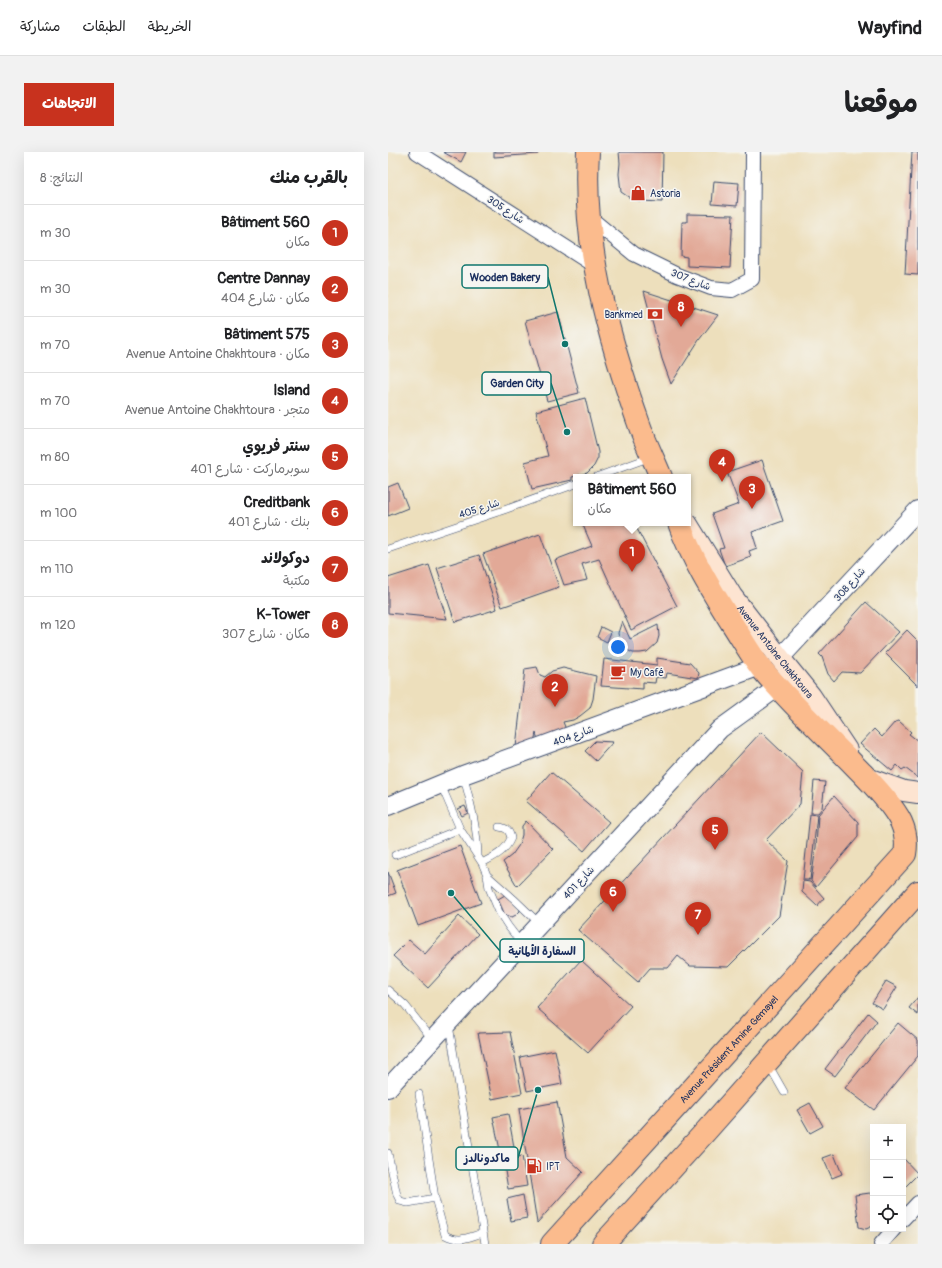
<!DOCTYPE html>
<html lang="ar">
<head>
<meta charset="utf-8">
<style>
	body { margin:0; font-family:Pangolin,"Playpen Sans Arabic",sans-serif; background:#f2f2f2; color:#202124; direction:rtl }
	.controls { position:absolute; right:12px; bottom:12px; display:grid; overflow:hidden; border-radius:0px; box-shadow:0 4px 16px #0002 }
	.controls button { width:36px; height:36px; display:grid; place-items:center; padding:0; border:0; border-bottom:1px solid #e0e0e0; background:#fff; color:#202124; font:20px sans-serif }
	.you { position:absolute; left:230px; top:495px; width:14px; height:14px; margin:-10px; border:3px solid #fff; border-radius:50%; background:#1a73e8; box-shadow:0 0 0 6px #1a73e833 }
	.badge { display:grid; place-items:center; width:26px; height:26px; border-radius:50%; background:#c8321e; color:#fff; font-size:13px; font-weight:700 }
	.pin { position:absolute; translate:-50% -33px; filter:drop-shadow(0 1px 2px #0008) }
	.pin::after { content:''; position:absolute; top:21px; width:14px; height:12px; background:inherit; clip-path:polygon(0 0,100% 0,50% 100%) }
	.popup { position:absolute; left:185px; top:322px; width:118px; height:52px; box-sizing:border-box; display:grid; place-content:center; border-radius:0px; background:#fff; filter:drop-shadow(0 1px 3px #0005); font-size:13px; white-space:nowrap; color:#757577 }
	.popup b { font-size:15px; color:#202124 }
	.popup::after { content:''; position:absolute; left:50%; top:100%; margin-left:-8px; border:8px solid transparent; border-top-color:#fff }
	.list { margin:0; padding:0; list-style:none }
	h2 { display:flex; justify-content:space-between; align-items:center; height:52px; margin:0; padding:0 16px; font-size:17px }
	h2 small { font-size:13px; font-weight:400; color:#757577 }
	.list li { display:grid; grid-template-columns:26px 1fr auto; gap:12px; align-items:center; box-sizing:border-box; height:56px; padding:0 16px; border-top:1px solid #e0e0e0 }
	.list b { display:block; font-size:15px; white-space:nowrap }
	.list p { margin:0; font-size:13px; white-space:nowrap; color:#757577 }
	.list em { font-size:13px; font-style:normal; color:#757577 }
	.icon { flex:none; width:22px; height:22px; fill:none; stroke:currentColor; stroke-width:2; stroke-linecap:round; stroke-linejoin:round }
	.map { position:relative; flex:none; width:530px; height:1092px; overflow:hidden; direction:ltr; border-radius:0px }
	header { display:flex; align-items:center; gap:24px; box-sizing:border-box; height:56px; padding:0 20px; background:#fff; border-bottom:1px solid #e0e0e0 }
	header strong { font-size:19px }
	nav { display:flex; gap:22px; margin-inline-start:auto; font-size:14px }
	.intro { display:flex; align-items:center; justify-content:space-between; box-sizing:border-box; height:96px; padding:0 24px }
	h1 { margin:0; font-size:28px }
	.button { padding:10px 18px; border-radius:0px; background:#c8321e; color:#fff; font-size:14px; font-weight:700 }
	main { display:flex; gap:24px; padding:0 24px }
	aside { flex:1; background:#fff; border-radius:0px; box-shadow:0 4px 16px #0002 }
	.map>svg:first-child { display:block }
</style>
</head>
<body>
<header>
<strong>Wayfind</strong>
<nav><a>الخريطة</a><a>الطبقات</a><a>مشاركة</a></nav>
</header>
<div class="intro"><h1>موقعنا</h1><a class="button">الاتجاهات</a></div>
<main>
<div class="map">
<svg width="530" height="1092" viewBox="0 0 530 1092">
	<rect width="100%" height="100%" fill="#f6f6f2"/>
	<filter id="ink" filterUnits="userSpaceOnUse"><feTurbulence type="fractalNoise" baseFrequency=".025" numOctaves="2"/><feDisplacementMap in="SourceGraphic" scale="8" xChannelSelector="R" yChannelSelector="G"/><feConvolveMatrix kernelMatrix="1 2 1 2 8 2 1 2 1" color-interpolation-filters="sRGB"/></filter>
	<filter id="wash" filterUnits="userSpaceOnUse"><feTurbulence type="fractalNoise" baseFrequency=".012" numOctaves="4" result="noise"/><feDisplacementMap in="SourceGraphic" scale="16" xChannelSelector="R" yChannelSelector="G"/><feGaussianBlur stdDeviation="0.9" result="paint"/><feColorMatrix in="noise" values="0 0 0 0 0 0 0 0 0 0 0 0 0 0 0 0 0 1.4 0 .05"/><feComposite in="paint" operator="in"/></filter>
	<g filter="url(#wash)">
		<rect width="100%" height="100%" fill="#eddfbc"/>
		<g id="blocks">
			<path fill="#e2a997" d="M 55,0 L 78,0 L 73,10 Z
				M 106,0 L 150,0 L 150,2 L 106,5 Z
				M 231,0 L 275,0 L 274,50 L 252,49 L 242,46 L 233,40 L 231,22 L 232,11 Z
				M 524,0 L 530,0 L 530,123 L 517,122 Z
				M 326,29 L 351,31 L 349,54 L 324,52 Z
				M 299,62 L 345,63 L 342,116 L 299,114 L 299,105 L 293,104 L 294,70 L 299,70 Z
				M 256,139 L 330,163 L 311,188 L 283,232 L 274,207 Z
				M 170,160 L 191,241 L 159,249 L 137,169 Z
				M 197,246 L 210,300 L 210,306 L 206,314 L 199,321 L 184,325 L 184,328 L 144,337 L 137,310 L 160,304 L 148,259 Z
				M 374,308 L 395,369 L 364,380 L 369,396 L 361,399 L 363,405 L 337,414 L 331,397 L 336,396 L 324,362 L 351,352 L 339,320 Z
				M 10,331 L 20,356 L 0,364 L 0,335 Z
				M 194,371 L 246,371 L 289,454 L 243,478 L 211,407 L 194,412 L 199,428 L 176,433 L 167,408 L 204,394 Z
				M 152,382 L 171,435 L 114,455 L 95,402 Z
				M 91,403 L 109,457 L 67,470 L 49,416 Z
				M 41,413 L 59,467 L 0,461 L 0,426 Z
				M 478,450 L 511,480 L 472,521 L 454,520 L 446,529 L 440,522 L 434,505 L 431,502 Z
				M 234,469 L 242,487 L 270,473 L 271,484 L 269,491 L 259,500 L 252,501 L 245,501 L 239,498 L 234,493 L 231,487 L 230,481 Z
				M 213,475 L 223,480 L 219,490 L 209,485 Z
				M 519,478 L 530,489 L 530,534 L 497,501 Z
				M 269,506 L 302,511 L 311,521 L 310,526 L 279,521 L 278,526 L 268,525 L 267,531 L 255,530 L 255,537 L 213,534 L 216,507 L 269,513 Z
				M 149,515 L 152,523 L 157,525 L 164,519 L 175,516 L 208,524 L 205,547 L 202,556 L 192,564 L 185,568 L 175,570 L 179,580 L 151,591 L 148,581 L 145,595 L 128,595 L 137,517 Z
				M 511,569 L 523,580 L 521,582 L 530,589 L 530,626 L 517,616 L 514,618 L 509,613 L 504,619 L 472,592 L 486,577 L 494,585 L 507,570 Z
				M 373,580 L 415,620 L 412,652 L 378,688 L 400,709 L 391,764 L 340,815 L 302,814 L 290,804 L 280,816 L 262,816 L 250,830 L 190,778 Z
				M 207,589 L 225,590 L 208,609 L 197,599 Z
				M 163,620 L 221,670 L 196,699 L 138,649 Z
				M 426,629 L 437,630 L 434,656 L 430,661 L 423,661 Z
				M 446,644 L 470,670 L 470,685 L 428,735 L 423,729 L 428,695 L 430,663 Z
				M 77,654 L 80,661 L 74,664 L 70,657 Z
				M 422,662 L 429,663 L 422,728 L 420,727 L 421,728 L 415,728 Z
				M 138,669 L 165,697 L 129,734 L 115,710 L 124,703 L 131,693 L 134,683 L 134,674 Z
				M 72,694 L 93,751 L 30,774 L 9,718 Z
				M 0,720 L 8,741 L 0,744 Z
				M 415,729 L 422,730 L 436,746 L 429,754 L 414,740 Z
				M 117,743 L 131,754 L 132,759 L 128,763 L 124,765 L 117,763 L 110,747 Z
				M 71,764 L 90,782 L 40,836 L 5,804 L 21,788 L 37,802 Z
				M 193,808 L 243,854 L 200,901 L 149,856 Z
				M 498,829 L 509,835 L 495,857 L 484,851 Z
				M 530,845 L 530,863 L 521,856 Z
				M 480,861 L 489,869 L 447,924 L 437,917 Z
				M 510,871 L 530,888 L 530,904 L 486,958 L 457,936 Z
				M 122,880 L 134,941 L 104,947 L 90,881 Z
				M 167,898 L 174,932 L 139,939 L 132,905 Z
				M 169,950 L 179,1005 L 195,1020 L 149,1071 L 131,957 Z
				M 422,951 L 435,974 L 422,981 L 409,958 Z
				M 120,962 L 126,995 L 112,998 L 105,965 Z
				M 446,1002 L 454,1022 L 444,1026 L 435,1006 Z
				M 134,1004 L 139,1034 L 120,1037 L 115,1007 Z
				M 516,1007 L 530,1022 L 515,1037 L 515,1008 Z
				M 482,1041 L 485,1044 L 485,1074 L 478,1077 L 471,1075 L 467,1043 Z
				M 135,1043 L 139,1066 L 123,1069 L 119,1047 Z"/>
		</g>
	</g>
	<g filter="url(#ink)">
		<use href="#blocks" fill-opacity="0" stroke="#3a496c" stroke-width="1"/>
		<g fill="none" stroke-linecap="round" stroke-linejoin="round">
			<g stroke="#3a496c" stroke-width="8">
				<path id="service" d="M 208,325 L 263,305
					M 0,397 L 116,358 L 188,332
					M 75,623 C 83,650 89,675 90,703
					M 53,633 L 72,677 L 94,711 L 99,723 L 101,736 L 111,760 L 120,774 L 133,791
					M 7,703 L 72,677
					M 94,711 C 107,704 117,700 123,686 C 121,678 119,676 111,675
					M 99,723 L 126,747 L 151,771
					M 0,838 L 17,853 L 45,888
					M 61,873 L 97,1092
					M 380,912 L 396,940
					M 31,942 L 47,1046 L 57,1083 C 72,1091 80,1085 95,1081
					M 0,1001 L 9,1043 L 12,1049 L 20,1051 L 47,1046"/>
			</g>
			<g stroke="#3a496c" stroke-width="16">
				<path id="minor" d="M 29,0 L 207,114
					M 201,65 L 246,102 L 289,123 L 323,136 L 344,138 L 364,127 L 365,0
					M 515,1067 L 530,1051
					M 493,1092 L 506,1077"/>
			</g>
			<g stroke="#3a496c" stroke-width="20">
				<path id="tertiary" d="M 392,506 L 530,358
					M 0,654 L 75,623 L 372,514
					M 0,936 L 332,577 L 390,535"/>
			</g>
			<g stroke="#3a496c" stroke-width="22">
				<g id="secondary">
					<path id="s1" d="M 299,371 L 344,444 L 392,506 L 423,544 L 459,598"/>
					<path d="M 476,622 L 479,626 L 516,639 L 530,641"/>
				</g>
			</g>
			<g stroke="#3a496c" stroke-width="24">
				<g id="trunk">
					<path d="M 200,0 C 194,93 221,188 252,275 C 258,292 266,308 273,325"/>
					<path id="s2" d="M 164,1092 L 517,702 C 519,691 518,681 513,670 C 505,653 481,628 467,614 C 436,582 402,551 373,516 C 362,502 353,485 343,470 C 323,438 304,407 291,371"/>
					<path d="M 215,1092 L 318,979 L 530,740"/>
				</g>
			</g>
			<use href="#service" stroke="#fff" stroke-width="7"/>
			<use href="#minor" stroke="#fff" stroke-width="14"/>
			<use href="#tertiary" stroke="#fff" stroke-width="18"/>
			<use href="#secondary" stroke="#fde4d1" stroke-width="20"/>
			<use href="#trunk" stroke="#fbbb8d" stroke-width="22"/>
		</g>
	</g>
	<defs>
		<g id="shop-bare" transform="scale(1.2)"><path d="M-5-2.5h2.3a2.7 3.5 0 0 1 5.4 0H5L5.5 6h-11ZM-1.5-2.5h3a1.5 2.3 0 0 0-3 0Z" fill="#c8321e" stroke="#f6f6f2" stroke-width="2.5" paint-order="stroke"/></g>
		<g id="bank-bare" transform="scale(1.2)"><path d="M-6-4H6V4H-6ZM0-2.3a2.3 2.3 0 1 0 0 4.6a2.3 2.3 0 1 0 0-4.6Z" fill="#c8321e" stroke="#f6f6f2" stroke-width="2.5" paint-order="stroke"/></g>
		<g id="cafe-bare" transform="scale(1.2)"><path d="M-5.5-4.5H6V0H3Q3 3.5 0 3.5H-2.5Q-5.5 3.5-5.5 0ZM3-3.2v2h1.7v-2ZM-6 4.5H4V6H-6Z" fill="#c8321e" stroke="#f6f6f2" stroke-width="2.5" paint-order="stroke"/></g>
		<g id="fuel-bare" transform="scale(1.2)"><path d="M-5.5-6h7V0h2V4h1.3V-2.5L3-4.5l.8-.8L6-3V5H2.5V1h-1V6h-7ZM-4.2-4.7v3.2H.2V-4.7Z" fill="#c8321e" stroke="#f6f6f2" stroke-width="2.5" paint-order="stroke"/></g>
	</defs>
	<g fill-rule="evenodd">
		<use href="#shop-bare" x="250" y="41"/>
		<use href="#bank-bare" x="267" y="162"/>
		<use href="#cafe-bare" x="230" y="520"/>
		<use href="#fuel-bare" x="146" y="1014"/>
	</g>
	<g text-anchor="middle" stroke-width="3" stroke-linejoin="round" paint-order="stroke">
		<g font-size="10" fill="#1b2f5e" stroke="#f6f6f2" text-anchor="start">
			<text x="262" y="45">Astoria</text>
			<text x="255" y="166" text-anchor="end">Bankmed</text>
			<text x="242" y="524">My Café</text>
			<text x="158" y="1018">IPT</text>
		</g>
		<g font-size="10" fill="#1b2f5e" stroke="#f6f6f2">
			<text transform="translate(118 57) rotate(33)" y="4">شارع 305</text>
			<text transform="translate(303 127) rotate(21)" y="4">شارع 307</text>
			<text transform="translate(91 356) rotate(-18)" y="4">شارع 405</text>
			<text transform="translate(461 432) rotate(-48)" y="4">شارع 308</text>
			<text dy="4" stroke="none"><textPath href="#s1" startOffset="156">Avenue Antoine Chakhtoura</textPath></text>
			<text transform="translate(185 583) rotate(-20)" y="4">شارع 404</text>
			<text transform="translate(190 730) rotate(-47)" y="4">شارع 401</text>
			<text dy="4" stroke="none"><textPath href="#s2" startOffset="263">Avenue Président Amine Gemayel</textPath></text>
		</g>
	</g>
	<path fill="none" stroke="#0f766e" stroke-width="1.5" d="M177 192L160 125M179 280L163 231M63 741L112 799M150 938L130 1006"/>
	<g fill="#0f766e" stroke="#f6f6f2" stroke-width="1.5">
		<circle cx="177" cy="192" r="4"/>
		<circle cx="179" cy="280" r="4"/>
		<circle cx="63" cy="741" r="4"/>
		<circle cx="150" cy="938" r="4"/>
	</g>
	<g fill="#f6f6f2" stroke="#0f766e" stroke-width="1.5">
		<rect x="74" y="113" width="86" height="23" rx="4"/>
		<rect x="94" y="220" width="69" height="23" rx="4"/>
		<rect x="112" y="787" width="84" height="23" rx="4"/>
		<rect x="68" y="995" width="62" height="23" rx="4"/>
	</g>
	<g font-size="11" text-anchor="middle" font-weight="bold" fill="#1b2f5e">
		<text x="117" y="129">Wooden Bakery</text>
		<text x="129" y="235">Garden City</text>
		<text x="154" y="803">السفارة الألمانية</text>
		<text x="99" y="1010">ماكدونالدز</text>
	</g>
</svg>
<div class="controls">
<button>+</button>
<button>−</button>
<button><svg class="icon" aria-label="locate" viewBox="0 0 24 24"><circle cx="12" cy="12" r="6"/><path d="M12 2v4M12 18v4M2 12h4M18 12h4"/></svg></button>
</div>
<div class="you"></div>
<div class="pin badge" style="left:244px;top:420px">1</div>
<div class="popup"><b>Bâtiment 560</b>مكان</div>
<div class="pin badge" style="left:167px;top:555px">2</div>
<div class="pin badge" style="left:364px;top:357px">3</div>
<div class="pin badge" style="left:334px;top:330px">4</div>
<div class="pin badge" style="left:327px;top:698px">5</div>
<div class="pin badge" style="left:225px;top:760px">6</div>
<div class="pin badge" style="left:310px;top:783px">7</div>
<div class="pin badge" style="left:293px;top:175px">8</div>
</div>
<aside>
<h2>بالقرب منك<small>النتائج: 8</small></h2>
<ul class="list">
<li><span class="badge">1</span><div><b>Bâtiment 560</b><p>مكان</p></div><em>30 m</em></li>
<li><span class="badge">2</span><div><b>Centre Dannay</b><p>مكان · شارع 404</p></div><em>30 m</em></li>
<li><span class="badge">3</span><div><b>Bâtiment 575</b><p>مكان · Avenue Antoine Chakhtoura</p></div><em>70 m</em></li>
<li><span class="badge">4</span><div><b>Island</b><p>متجر · Avenue Antoine Chakhtoura</p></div><em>70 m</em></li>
<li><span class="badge">5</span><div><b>سنتر فريوي</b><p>سوبرماركت · شارع 401</p></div><em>80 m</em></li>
<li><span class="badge">6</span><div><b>Creditbank</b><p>بنك · شارع 401</p></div><em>100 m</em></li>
<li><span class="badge">7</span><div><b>دوكولاند</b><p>مكتبة</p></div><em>110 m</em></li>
<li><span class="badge">8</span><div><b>K-Tower</b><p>مكان · شارع 307</p></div><em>120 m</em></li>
</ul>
</aside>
</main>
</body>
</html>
